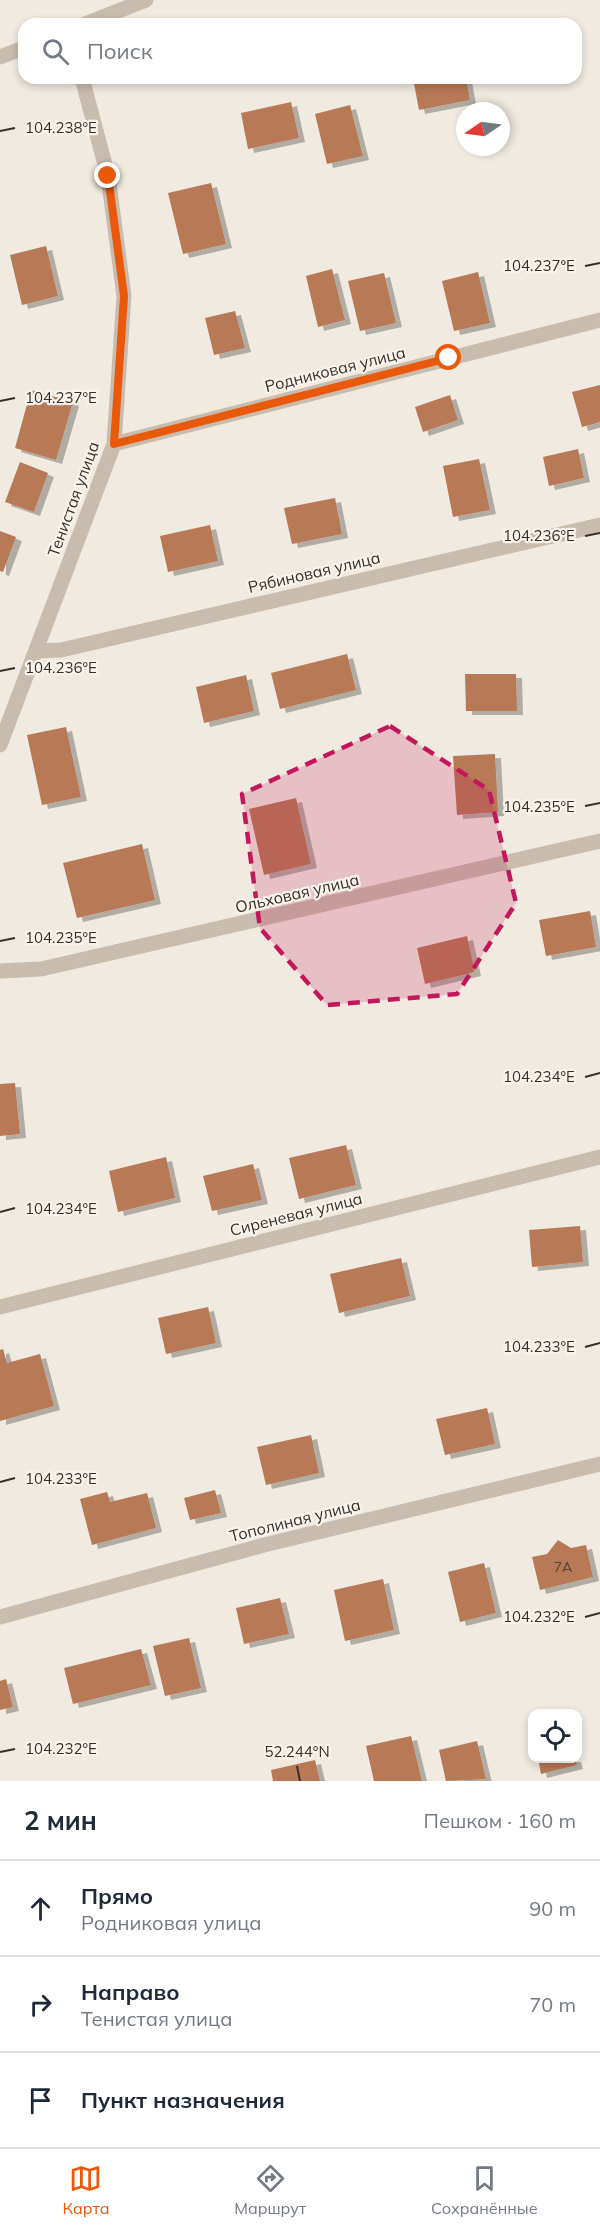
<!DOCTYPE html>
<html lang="ru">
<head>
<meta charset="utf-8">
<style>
	body { margin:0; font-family:Mulish,sans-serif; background:#f6f6f7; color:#1f2937 }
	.controls { position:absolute; right:18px; bottom:18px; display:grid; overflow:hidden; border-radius:12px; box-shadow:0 3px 9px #0003 }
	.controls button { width:54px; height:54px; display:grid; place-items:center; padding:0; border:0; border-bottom:2px solid #e0e1e3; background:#fff; color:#1f2937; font:30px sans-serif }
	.compass { position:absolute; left:456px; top:102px; width:54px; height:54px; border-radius:50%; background:#fff; box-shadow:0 3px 9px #0003; rotate:257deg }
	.stop { position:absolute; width:18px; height:18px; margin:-14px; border:4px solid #ea580c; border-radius:50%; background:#fff }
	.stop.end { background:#ea580c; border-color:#fff; box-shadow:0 2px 6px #0008 }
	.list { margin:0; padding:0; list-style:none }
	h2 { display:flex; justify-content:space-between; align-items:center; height:78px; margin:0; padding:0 24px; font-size:26px }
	h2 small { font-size:20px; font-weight:400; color:#747a83 }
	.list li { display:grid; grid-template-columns:39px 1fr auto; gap:18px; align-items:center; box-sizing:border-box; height:96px; padding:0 24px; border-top:2px solid #e0e1e3 }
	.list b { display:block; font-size:22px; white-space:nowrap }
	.list p { margin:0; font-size:20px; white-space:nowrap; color:#747a83 }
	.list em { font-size:20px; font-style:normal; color:#747a83 }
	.icon { flex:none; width:33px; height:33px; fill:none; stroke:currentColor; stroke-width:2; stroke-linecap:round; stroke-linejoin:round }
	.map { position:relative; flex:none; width:600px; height:1781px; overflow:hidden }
	.search { position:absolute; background:#fff; box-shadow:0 3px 9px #0003; left:18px; right:18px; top:18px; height:66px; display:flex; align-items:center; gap:15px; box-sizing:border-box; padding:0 21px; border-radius:18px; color:#747a83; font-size:22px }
	.sheet { height:366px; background:#fff }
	nav { display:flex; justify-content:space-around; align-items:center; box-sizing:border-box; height:84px; border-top:2px solid #e0e1e3; background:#fff; font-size:16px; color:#747a83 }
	nav a { display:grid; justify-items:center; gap:3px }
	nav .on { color:#ea580c }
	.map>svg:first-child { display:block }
</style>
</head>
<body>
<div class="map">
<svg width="600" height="1781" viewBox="0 0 600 1781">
	<defs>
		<filter id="shadow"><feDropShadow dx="6" dy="4" stdDeviation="0" flood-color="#0004"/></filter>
	</defs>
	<rect width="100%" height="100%" fill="#f0eae0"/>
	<path fill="#b77956" filter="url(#shadow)" d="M 413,78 L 466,78 L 470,100 L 419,110 Z
		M 291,102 L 299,138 L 248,149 L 241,113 Z
		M 350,105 L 363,156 L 327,164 L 315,114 Z
		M 211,183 L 226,244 L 183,254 L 168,193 Z
		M 46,246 L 58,296 L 22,305 L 10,255 Z
		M 332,269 L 345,320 L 318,327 L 306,276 Z
		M 478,272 L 490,323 L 454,331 L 442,281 Z
		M 384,273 L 396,323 L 360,331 L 348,281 Z
		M 235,311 L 245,348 L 214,355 L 205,318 Z
		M 600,385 L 600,422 L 582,427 L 572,392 Z
		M 31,390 L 73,402 L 56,460 L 15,448 Z
		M 450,395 L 458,420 L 423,432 L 415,407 Z
		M 578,449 L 584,478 L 549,486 L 543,457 Z
		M 479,459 L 490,510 L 453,517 L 443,466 Z
		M 20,462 L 48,473 L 34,512 L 5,502 Z
		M 335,498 L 342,534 L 292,544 L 284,508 Z
		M 210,525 L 218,561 L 168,572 L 160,536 Z
		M 0,531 L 16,537 L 3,572 L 0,571 Z
		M 347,654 L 356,690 L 280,709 L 271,673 Z
		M 465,674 L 516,674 L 517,711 L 466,711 Z
		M 246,675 L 254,711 L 204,723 L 196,687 Z
		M 66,727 L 81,797 L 42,805 L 27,735 Z
		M 495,754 L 498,812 L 457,815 L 453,756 Z
		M 296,798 L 311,864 L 264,875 L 249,809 Z
		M 142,844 L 155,900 L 77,918 L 63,863 Z
		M 590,911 L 596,947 L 546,956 L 539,920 Z
		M 467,936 L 475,972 L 425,984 L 417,948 Z
		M 15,1083 L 20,1134 L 0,1136 L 0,1084 Z
		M 346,1145 L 356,1185 L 299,1199 L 289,1158 Z
		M 166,1157 L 175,1198 L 118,1212 L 109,1171 Z
		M 253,1164 L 262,1200 L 212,1211 L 203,1176 Z
		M 580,1226 L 583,1262 L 532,1267 L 529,1230 Z
		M 401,1258 L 410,1296 L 339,1313 L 330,1274 Z
		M 208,1307 L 216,1343 L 166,1354 L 158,1318 Z
		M 3,1349 L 7,1363 L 40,1354 L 54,1406 L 0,1421 L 0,1350 Z
		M 487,1408 L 495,1444 L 445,1455 L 436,1419 Z
		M 311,1435 L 319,1473 L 266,1485 L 257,1447 Z
		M 215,1490 L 221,1513 L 190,1520 L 184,1498 Z
		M 107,1492 L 110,1502 L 147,1493 L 156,1528 L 92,1545 L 80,1499 Z
		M 558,1540 L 571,1548 L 586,1545 L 593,1577 L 540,1590 L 532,1557 L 547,1554 Z
		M 484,1563 L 496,1613 L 460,1622 L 448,1572 Z
		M 383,1579 L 394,1630 L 345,1641 L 334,1590 Z
		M 280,1598 L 289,1634 L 244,1644 L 236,1608 Z
		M 189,1638 L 201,1688 L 165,1696 L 153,1646 Z
		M 141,1649 L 151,1685 L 73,1704 L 64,1668 Z
		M 6,1679 L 13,1707 L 0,1710 L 0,1681 Z
		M 411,1736 L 422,1781 L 374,1781 L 366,1746 Z
		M 477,1741 L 486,1779 L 446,1781 L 439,1750 Z
		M 538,1758 L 575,1758 L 577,1765 L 541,1774 Z
		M 315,1760 L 320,1781 L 273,1781 L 271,1770 Z"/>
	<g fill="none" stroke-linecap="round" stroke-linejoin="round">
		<path stroke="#c7bcad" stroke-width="15" d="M 85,24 L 146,0
			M 0,57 L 24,48
			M 114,444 L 600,320
			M 36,651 L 61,650 L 600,525
			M 0,745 L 114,444 L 124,296 L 108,176 L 82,78
			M 0,971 L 41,969 L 600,841
			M 0,1307 L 600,1157
			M 0,1617 L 264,1545 L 600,1464"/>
	</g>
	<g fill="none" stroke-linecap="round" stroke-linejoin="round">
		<path stroke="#ea580c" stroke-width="8" d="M 108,176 L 124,296 L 114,444 L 449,358"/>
	</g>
	<path fill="#c2185b" fill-opacity="0.2" stroke="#c2185b" stroke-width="4.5" stroke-dasharray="12 8" stroke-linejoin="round" d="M 390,726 L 489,790 L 516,903 L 457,994 L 327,1005 L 260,928 L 242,794 Z"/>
	<path fill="none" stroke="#362f2b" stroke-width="2" d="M 0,131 L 15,128M 585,266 L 600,263M 0,401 L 15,398M 585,536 L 600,533M 0,671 L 15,668M 585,806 L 600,803M 0,941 L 15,938M 585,1077 L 600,1073M 0,1212 L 15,1208M 585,1347 L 600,1343M 0,1482 L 15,1478M 585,1617 L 600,1613M 0,1752 L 15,1749M 297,1766 L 300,1781"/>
	<g text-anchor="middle" stroke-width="4.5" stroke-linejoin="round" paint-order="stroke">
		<g font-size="14" fill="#564236">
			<text x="563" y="1572">7А</text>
		</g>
		<g font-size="16" fill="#362f2b" stroke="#f8f4ec">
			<text transform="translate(335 369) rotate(-14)" y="6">Родниковая улица</text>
			<text transform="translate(73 499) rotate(-70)" y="6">Тенистая улица</text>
			<text transform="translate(314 572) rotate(-13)" y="6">Рябиновая улица</text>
			<text transform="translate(297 893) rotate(-13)" y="6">Ольховая улица</text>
			<text transform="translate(296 1214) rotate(-14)" y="6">Сиреневая улица</text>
			<text transform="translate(295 1520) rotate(-14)" y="6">Тополиная улица</text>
		</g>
	</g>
	<g font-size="15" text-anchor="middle" fill="#362f2b" stroke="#f8f4ec" stroke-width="4.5" stroke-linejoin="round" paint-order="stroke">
		<text x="61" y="133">104.238°E</text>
		<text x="539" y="271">104.237°E</text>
		<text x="61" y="403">104.237°E</text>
		<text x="539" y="541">104.236°E</text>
		<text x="61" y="673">104.236°E</text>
		<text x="539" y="812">104.235°E</text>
		<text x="61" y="943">104.235°E</text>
		<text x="539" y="1082">104.234°E</text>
		<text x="61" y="1214">104.234°E</text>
		<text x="539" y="1352">104.233°E</text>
		<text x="61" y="1484">104.233°E</text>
		<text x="539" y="1622">104.232°E</text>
		<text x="61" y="1754">104.232°E</text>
		<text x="297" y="1757">52.244°N</text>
	</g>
</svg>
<div class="controls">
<button><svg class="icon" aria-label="locate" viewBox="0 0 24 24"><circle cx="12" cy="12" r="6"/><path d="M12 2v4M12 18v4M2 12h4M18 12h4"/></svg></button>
</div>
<svg class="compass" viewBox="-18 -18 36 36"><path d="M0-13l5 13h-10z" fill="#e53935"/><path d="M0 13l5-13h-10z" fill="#747a83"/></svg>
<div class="stop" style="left:449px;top:358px"></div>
<div class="stop end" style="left:108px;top:176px"></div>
<div class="search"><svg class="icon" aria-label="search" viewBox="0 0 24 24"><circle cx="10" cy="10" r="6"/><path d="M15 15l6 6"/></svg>Поиск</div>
</div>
<section class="sheet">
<h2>2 мин<small>Пешком · 160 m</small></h2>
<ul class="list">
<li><svg class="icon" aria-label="ahead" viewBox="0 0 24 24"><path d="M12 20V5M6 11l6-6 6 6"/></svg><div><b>Прямо</b><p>Родниковая улица</p></div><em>90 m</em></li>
<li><svg class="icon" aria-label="right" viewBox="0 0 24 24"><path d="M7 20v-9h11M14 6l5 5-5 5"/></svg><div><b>Направо</b><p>Тенистая улица</p></div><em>70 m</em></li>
<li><svg class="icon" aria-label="arrive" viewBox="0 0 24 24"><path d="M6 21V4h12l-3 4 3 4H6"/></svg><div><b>Пункт назначения</b></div></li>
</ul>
</section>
<nav>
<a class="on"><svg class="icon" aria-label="map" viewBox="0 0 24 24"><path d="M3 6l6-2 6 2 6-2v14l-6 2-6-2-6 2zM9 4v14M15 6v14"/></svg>Карта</a>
<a><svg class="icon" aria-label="directions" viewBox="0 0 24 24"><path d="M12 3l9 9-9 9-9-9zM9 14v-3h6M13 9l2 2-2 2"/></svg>Маршрут</a>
<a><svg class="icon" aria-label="saved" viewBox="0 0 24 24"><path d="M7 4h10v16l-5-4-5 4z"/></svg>Сохранённые</a>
</nav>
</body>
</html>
